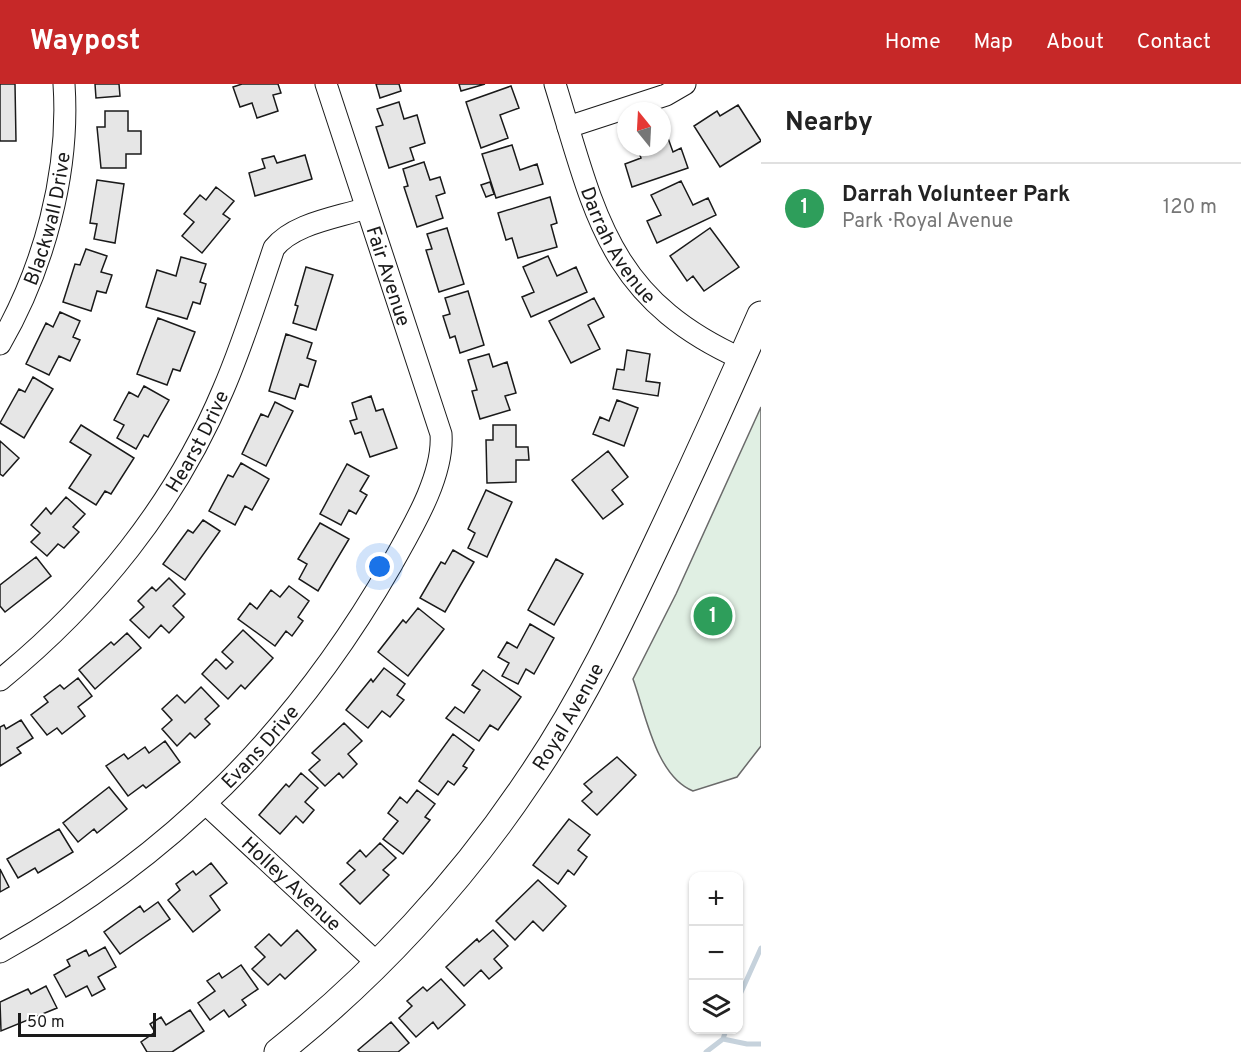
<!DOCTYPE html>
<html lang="en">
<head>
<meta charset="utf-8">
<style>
	body { margin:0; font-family:Overpass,sans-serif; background:#f2f2f2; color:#222 }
	.controls { position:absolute; right:18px; bottom:18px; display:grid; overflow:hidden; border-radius:12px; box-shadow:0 2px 4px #0004 }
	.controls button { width:54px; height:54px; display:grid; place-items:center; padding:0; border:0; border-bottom:2px solid #e0e0e0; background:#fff; color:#222; font:30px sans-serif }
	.compass { position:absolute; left:617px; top:18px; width:54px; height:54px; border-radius:50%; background:#fff; box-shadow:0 2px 4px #0004; rotate:342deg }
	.scale { position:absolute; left:18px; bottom:15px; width:138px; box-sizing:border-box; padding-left:6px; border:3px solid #1a1a1a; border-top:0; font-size:16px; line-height:21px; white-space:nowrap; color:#1a1a1a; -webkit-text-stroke:4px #fff; paint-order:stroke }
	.you { position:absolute; left:380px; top:483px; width:21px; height:21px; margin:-15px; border:4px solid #fff; border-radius:50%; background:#1a73e8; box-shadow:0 0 0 9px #1a73e833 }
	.badge { display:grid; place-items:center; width:39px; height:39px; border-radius:50%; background:#c62828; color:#fff; font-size:20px; font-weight:700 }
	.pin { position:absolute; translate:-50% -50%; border:3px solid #fff; box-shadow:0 2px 6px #0006 }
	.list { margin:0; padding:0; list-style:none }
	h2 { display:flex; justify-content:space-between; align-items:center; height:78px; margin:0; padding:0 24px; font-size:26px }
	h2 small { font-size:20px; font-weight:400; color:#767676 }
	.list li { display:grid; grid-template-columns:39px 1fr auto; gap:18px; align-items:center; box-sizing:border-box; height:90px; padding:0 24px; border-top:2px solid #e0e0e0 }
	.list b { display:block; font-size:22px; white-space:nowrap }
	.list p { margin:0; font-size:20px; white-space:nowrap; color:#767676 }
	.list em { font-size:20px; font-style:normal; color:#767676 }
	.icon { flex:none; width:33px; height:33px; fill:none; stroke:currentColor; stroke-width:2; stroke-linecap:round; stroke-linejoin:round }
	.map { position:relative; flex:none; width:761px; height:968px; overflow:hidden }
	header { display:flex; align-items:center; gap:36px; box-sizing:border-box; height:84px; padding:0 30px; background:#c62828; color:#fff }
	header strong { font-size:28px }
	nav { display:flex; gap:33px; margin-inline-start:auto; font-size:21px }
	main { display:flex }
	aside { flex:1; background:#fff }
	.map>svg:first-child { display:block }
</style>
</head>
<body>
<header>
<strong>Waypost</strong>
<nav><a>Home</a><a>Map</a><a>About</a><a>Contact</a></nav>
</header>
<main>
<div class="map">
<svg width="761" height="968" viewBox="0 0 761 968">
	<rect width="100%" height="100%" fill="#fff"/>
	<path fill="#e0efe3" stroke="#6a6a6a" stroke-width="1.5" d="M 761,323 L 761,662 L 737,693 L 693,707 C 656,692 646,631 633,595 L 676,510 Z"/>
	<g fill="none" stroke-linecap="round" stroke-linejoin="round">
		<path stroke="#c6d2dc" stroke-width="5" d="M 738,915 L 761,864
			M 723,955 L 747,960 L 761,960
			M 706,968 L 723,955 L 726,946"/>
	</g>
	<path fill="#e6e6e6" stroke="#1a1a1a" stroke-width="1.5" d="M 0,0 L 15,0 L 16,57 L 0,57 Z
		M 95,0 L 119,0 L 120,12 L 96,14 Z
		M 242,0 L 278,0 L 281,9 L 273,11 L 278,27 L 257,34 L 252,19 L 240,23 L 233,3 Z
		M 376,0 L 399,0 L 401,7 L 380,14 Z
		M 459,0 L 485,0 L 461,7 Z
		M 511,2 L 519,24 L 500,31 L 508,54 L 481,64 L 466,18 Z
		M 399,18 L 404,35 L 417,31 L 425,59 L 410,64 L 414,76 L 389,84 L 376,43 L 383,41 L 377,25 Z
		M 738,21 L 761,57 L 720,83 L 694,42 L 717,27 L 720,32 Z
		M 105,27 L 128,27 L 128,47 L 141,47 L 141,70 L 126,70 L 126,84 L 101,84 L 97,43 L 105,43 Z
		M 662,43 L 664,43 L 673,68 L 681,64 L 688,84 L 632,103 L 625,80 L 641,74 L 637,63 L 662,63 Z
		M 512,61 L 520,86 L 537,80 L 543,100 L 496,114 L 482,70 Z
		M 305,71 L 312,95 L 255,112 L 249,89 L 265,84 L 262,75 L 274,72 L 277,79 Z
		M 424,78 L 430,96 L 440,93 L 445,109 L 436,112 L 443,134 L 417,143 L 404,103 L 408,102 L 403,85 Z
		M 97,96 L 124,100 L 115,159 L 94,155 L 97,140 L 90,139 Z
		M 681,97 L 693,121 L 708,114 L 716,131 L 657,159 L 647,137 L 661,131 L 651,111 Z
		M 490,98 L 494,110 L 486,113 L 481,101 Z
		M 216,103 L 234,117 L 223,130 L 230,135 L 202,169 L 182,152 L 194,138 L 184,130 L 200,111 L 206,116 Z
		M 550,113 L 557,139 L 551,141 L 557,163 L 518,174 L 512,154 L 506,156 L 498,129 Z
		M 447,144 L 464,200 L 439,208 L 426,166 L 432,165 L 427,150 Z
		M 710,144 L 739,183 L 704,207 L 693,192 L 687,197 L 670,172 Z
		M 86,165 L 107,172 L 101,188 L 112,191 L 106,209 L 97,207 L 91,227 L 63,218 L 75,180 L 80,181 Z
		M 548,172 L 557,192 L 576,183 L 587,208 L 531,233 L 522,213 L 534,208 L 523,183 Z
		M 181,173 L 206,180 L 200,198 L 206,200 L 200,220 L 193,218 L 187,235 L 146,223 L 157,186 L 176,192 Z
		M 306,183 L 333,191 L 316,246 L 293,239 L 298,222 L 295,221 Z
		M 468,207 L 484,261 L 460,269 L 455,252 L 450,254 L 443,232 L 450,230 L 445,214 Z
		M 594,214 L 604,233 L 588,241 L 600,265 L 571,279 L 549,237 Z
		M 60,228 L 80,237 L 73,253 L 80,256 L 70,277 L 59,272 L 49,291 L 26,280 L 46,239 L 53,243 Z
		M 158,234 L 195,248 L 180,287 L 173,285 L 167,301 L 137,290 Z
		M 286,250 L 312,259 L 307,274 L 316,277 L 308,303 L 300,300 L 295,315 L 269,307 Z
		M 627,266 L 650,270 L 646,297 L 660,299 L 658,312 L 613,305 L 617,285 L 624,286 Z
		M 489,270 L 493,283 L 507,278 L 516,309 L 505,312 L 510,326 L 480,335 L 472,307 L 477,306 L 468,276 Z
		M 33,293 L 53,305 L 24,354 L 0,339 L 19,305 L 25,308 Z
		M 144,302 L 169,316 L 148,353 L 144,351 L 136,365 L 117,354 L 124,341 L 114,336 L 129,308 L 138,313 Z
		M 371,312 L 376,327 L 383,325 L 397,364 L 370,373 L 361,348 L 355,350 L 350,337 L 357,335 L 352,319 Z
		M 617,316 L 638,324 L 624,362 L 593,350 L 600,333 L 609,337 Z
		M 275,318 L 293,327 L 266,382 L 242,370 L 261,330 L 268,333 Z
		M 81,341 L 134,374 L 111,410 L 105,407 L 96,421 L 69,404 L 91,371 L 70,358 Z
		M 493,341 L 516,341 L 516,363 L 528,363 L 529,376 L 516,376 L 516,398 L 487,399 L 486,356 L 493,356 Z
		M 0,357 L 19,374 L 3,392 L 0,390 Z
		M 608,367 L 628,393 L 612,406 L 623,420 L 603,435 L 572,396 Z
		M 241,379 L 269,395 L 252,426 L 245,422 L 235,441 L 209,427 L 228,391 L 233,393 Z
		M 347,380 L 369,392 L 360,407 L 367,411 L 356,430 L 349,426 L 341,441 L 320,430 Z
		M 486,406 L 512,418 L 487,473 L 468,464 L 475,449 L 468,445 Z
		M 66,413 L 85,430 L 73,443 L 79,448 L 64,464 L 58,460 L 47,472 L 31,458 L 40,449 L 31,441 L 46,424 L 51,430 Z
		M 203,436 L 220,447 L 185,496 L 163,480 L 188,446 L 193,449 Z
		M 320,439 L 349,455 L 318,507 L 299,495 L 307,480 L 298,475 Z
		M 453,466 L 474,478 L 445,528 L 420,514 L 441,478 L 445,480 Z
		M 36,473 L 51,492 L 5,528 L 0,522 L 0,501 Z
		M 556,475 L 583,490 L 554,541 L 528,526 Z
		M 169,494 L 185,510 L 173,522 L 184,533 L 169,549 L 161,541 L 149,554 L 130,536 L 144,523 L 138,517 L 152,503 L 156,507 Z
		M 289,502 L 309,517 L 298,533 L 303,537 L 292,552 L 286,547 L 275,562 L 238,535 L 250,519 L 257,525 L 271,506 L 280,513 Z
		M 418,524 L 444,545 L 408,592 L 378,568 L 403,536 L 406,539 Z
		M 530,540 L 554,554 L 534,590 L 526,585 L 518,600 L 502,592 L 509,579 L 498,573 L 507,558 L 517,564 Z
		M 243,546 L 273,574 L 245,605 L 241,601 L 228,615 L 202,590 L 216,575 L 226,585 L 233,578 L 222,568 Z
		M 127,549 L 141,564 L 95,605 L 79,586 L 111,558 L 114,561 Z
		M 384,584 L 405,600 L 397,611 L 404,616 L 390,633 L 382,627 L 368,644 L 346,626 L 371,595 L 373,598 Z
		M 483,586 L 521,613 L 498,646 L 490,641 L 479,657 L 446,634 L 455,623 L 464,629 L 480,606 L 472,601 Z
		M 78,594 L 92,612 L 78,623 L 85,632 L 62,650 L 57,644 L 47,651 L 31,631 L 48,618 L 44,613 L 60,601 L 64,605 Z
		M 201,603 L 219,622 L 205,635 L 210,640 L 195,654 L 190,649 L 177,662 L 162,645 L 172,636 L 162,625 L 177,611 L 185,619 Z
		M 21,636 L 33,654 L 17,664 L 21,669 L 0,682 L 0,643 L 4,641 L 6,645 Z
		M 344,639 L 362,657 L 348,670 L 357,680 L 343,694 L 339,689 L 325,702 L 309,686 L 320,676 L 312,669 Z
		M 453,650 L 474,666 L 463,682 L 467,684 L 454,701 L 448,697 L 438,711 L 419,697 Z
		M 165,657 L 180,678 L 146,704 L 143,701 L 128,712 L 106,682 L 124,670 L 128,675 L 145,663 L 149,669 Z
		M 617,673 L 636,691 L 597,731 L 582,717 L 592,708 L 584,700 Z
		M 301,689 L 318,704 L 305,718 L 314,726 L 303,739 L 296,732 L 280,750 L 259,731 L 286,700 L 289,703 Z
		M 109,703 L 127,725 L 97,749 L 94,745 L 78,758 L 63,739 Z
		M 417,706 L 435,720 L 425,733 L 430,736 L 403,770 L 383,755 L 398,737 L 388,729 L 400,713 L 407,719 Z
		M 569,735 L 590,751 L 578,766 L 587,773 L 574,791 L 568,786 L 558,800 L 533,781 Z
		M 59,745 L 73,768 L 38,789 L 35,784 L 18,794 L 7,775 Z
		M 380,759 L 396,774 L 383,786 L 389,791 L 360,820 L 340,800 L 355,786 L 347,779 L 360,766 L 366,773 Z
		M 211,779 L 227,799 L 210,812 L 220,826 L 193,848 L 168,816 L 180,806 L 176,800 L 193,787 L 196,791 Z
		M 0,785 L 9,803 L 0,808 Z
		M 538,796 L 566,822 L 543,847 L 533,837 L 515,856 L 496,837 Z
		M 158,818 L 170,835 L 120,870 L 104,848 L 140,822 L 144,828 Z
		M 297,846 L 316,866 L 285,895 L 280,890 L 268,901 L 252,885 L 265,873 L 255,863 L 269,850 L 281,862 Z
		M 493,846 L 508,862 L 494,875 L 502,884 L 489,895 L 481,886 L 464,902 L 446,883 L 477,855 L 479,858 Z
		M 105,863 L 116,883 L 98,893 L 105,905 L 92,912 L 87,902 L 66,913 L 54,891 L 70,882 L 67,876 L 86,866 L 89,872 Z
		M 241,881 L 258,905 L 242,916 L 246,921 L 229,933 L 224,926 L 210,936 L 198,919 L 215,907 L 207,897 L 219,889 L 222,894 Z
		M 441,895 L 465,921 L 438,945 L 433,938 L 416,953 L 399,934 L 412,922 L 407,917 L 423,903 L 427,907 Z
		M 46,902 L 57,924 L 1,947 L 0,918 L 28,905 L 31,910 Z
		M 190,926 L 204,947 L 172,968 L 147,968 L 141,958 L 155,948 L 150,940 L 161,933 L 166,941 Z
		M 391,938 L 409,959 L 398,968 L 360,968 L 358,966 Z"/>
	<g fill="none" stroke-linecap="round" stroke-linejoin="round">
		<g stroke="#1a1a1a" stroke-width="23">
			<g id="minor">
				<path id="s1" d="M 555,0 C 595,129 607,214 742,275"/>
				<path d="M 568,43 L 666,11 L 685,0"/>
				<path id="s2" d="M 0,260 C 44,184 70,88 64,0"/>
				<path id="s3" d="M 0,596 C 96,518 175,420 223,306 C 243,260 258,211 274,164 C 294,139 337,134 366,124"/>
				<path id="s4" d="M 206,720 L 377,879"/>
				<path id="s5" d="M 0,868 C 171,773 295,649 392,480 C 412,444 444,392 441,350 L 326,0"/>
			</g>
		</g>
		<g stroke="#1a1a1a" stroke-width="29">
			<g id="major">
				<path id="s6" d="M 278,968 C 374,892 461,798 529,696 C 582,619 622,534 662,449 C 696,377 729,304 761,231"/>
			</g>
		</g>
		<use href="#minor" stroke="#fff" stroke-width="21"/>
		<use href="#major" stroke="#fff" stroke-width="27"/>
	</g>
	<g text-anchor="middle" stroke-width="4.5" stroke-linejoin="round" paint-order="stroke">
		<g font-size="20" fill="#1a1a1a" stroke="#fff">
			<text dy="7" stroke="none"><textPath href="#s2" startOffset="135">Blackwall Drive</textPath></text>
			<text dy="7" stroke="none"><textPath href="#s1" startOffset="174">Darrah Avenue</textPath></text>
			<text transform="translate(389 192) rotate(72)" y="7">Fair Avenue</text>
			<text dy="7" stroke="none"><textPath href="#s3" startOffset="312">Hearst Drive</textPath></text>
			<text dy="7" stroke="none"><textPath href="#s6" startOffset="446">Royal Avenue</textPath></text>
			<text dy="7" stroke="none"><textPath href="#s5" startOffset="333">Evans Drive</textPath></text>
			<text dy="7" stroke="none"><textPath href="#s4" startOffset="117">Holley Avenue</textPath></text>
		</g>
	</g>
</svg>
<div class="controls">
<button>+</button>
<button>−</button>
<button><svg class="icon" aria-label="layers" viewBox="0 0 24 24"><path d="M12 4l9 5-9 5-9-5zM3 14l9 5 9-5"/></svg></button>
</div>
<svg class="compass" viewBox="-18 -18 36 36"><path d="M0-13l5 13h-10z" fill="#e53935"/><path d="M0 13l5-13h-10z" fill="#767676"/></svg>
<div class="scale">50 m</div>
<div class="you"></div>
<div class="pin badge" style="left:713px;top:532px;background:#2e9e5b">1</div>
</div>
<aside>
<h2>Nearby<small></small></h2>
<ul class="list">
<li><span class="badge" style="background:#2e9e5b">1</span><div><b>Darrah Volunteer Park</b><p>Park · Royal Avenue</p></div><em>120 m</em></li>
</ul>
</aside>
</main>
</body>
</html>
